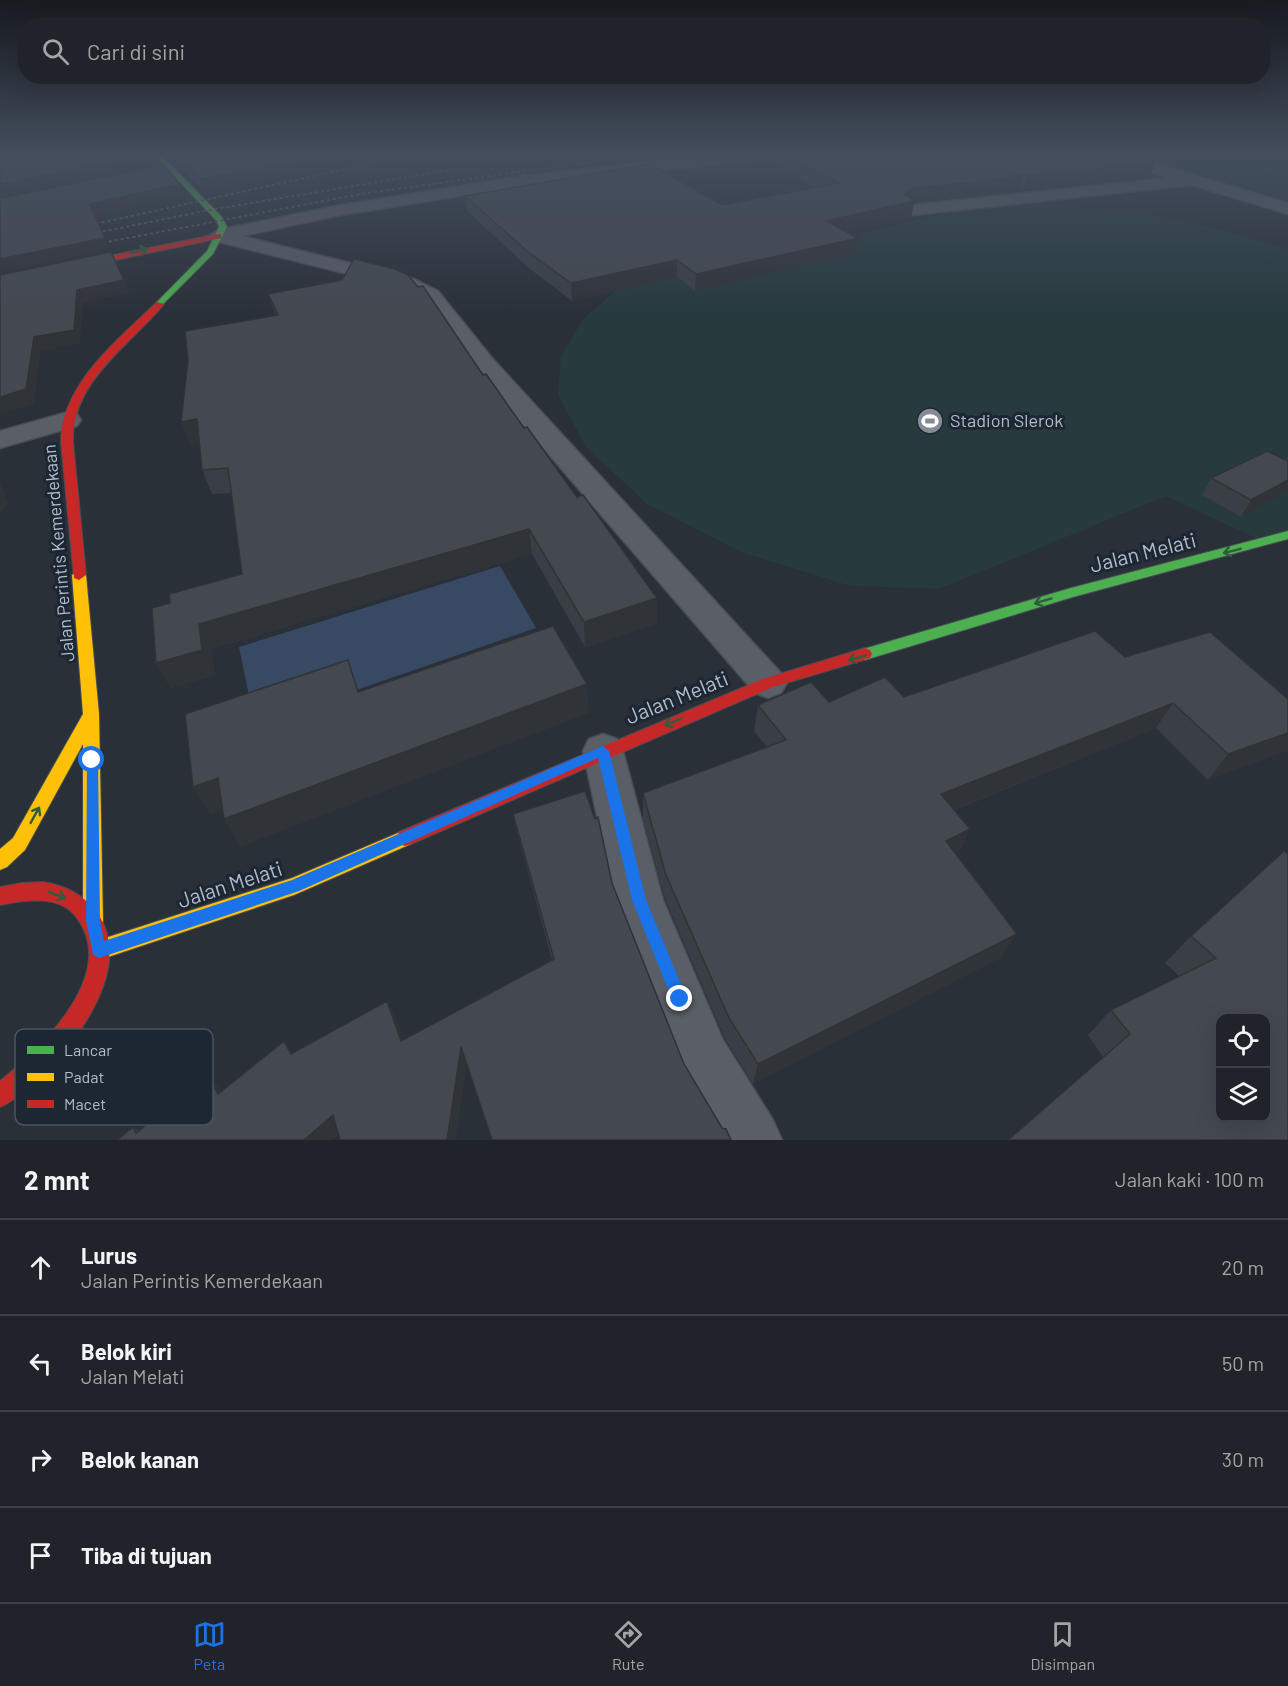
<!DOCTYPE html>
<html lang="id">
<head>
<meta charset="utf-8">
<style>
	body { margin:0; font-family:Barlow,sans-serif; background:#282c32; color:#f1f3f6 }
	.controls { position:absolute; right:18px; bottom:18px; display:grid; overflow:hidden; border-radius:12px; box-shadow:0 6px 24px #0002 }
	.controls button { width:54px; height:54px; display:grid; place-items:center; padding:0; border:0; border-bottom:2px solid #3d4147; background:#20242a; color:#f1f3f6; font:30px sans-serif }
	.stop { position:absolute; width:18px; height:18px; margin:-14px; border:4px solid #1a73e8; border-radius:50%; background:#fff }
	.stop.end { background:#1a73e8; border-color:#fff; box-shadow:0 2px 6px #0008 }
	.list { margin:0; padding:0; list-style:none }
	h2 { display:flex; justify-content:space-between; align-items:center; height:78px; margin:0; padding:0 24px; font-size:26px }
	h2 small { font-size:20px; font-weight:400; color:#a2a4a8 }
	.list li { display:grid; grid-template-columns:39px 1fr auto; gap:18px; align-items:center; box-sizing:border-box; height:96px; padding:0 24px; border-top:2px solid #3d4147 }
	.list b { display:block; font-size:22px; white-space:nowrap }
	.list p { margin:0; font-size:20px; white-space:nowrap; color:#a2a4a8 }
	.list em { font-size:20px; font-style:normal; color:#a2a4a8 }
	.icon { flex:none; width:33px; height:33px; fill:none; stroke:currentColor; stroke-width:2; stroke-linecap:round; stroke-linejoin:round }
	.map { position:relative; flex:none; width:1288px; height:1140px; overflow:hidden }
	.search { position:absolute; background:#20242a; box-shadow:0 6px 24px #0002; left:18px; right:18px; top:18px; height:66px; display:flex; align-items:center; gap:15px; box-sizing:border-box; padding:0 21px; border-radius:24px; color:#a2a4a8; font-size:22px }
	.sheet { height:462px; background:#20242a }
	nav { display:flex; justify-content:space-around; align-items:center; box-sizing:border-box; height:84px; border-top:2px solid #3d4147; background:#20242a; font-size:16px; color:#a2a4a8 }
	nav a { display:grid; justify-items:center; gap:3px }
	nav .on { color:#1a73e8 }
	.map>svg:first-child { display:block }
</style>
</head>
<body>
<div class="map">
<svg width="1288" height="1140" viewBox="0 0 1288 1140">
	<rect width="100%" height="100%" fill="#2a3038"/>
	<path fill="#273a3e" d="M 1114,156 L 1288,156 L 1288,209 Z
		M 1000,201 L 1140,213 L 1207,226 L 1288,249 L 1288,535 L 1266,543 L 1166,496 L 939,589 L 850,586 L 741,552 L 647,504 L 586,447 L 558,395 L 561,356 L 583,319 L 619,288 Z"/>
	<path fill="#384963" d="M 500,566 L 536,628 L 255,725 L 239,647 Z"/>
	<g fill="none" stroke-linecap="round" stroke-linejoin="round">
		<g stroke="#484c53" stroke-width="3">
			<path id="street" d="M 705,156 L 756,156 L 749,161 L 529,185 L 341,215 L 242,236 L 414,279 L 438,291 L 492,358 L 781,673 L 787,683 L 781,693 L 768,698 L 755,693 L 474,368 L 424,299 L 400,287 L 211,240 L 209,236 L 218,230 L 341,205 L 529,175 Z
				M 1107,156 L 1131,156 L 1288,203 L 1288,214 L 1192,185 L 912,215 L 903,210 L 912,205 L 1168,178 L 1109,159 Z
				M 68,412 L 77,414 L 81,420 L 77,426 L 0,448 L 0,431 Z
				M 603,734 L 617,739 L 623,751 L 663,900 L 723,1040 L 773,1120 L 782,1140 L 721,1140 L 685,1078 L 615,900 L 583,751 L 589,739 Z"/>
		</g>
		<g stroke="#484c53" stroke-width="2">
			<path id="fast" d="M 155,156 L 162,156 L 222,217 L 227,227 L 213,254 L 160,307 L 156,304 L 157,302 L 207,251 L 219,227 L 216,220 Z
				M 1288,531 L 1288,539 L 1073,597 L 865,660 L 860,658 L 858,654 L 860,650 L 1071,588 Z"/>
		</g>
		<g stroke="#484c53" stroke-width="2">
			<path id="slow" d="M 79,570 L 86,575 L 99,714 L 103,921 L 100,928 L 93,931 L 86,928 L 83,921 L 83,744 L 25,850 L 7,867 L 0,870 L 0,849 L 13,838 L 83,714 L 72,575 Z
				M 405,830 L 411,832 L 414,838 L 411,844 L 294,895 L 99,960 L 92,957 L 89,950 L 92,943 L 99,940 L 292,878 Z"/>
		</g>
		<g stroke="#484c53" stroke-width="2">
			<path id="jam" d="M 218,234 L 221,234 L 221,238 L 0,284 L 0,278 Z
				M 157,302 L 164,304 C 130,345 71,382 73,442 L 86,575 L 79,580 L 74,578 L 61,442 C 61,384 119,339 157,302 Z
				M 865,648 L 870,650 L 872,654 L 870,658 L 773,687 L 411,844 L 405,846 L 399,844 L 396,838 L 399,832 L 763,679 Z
				M 43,882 C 66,886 83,894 97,913 C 137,968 71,1052 30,1086 C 20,1094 11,1103 0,1107 L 0,1081 C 41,1048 119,975 77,918 C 60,894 25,900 0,905 L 0,887 L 22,883 Z"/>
		</g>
		<use href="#street" fill="#5a5e66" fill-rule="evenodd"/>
		<use href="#fast" fill="#4caf50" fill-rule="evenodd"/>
		<use href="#slow" fill="#ffc107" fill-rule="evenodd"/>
		<use href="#jam" fill="#c62828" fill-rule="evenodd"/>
		<path stroke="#595d64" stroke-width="2" stroke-dasharray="3 3" stroke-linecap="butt" d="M 90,225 L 406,156
			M 85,235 L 210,210 L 449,170
			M 91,245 L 361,194 L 634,156"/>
	</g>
	<path fill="#3a3f45" d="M 170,156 L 333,156 L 335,166 L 204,190 Z
		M 778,156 L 1138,156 L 1155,163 L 1150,177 L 1023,190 L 1019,188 L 998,194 L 914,202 L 911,217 L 847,232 L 858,238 L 855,254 L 695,291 L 677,277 L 572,301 L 530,269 L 467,211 L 465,196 L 722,205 L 817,188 L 777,165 Z
		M 268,294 L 483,375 L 657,623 L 585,647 L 532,554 L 211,649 L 215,675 L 170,688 L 170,603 L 242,574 L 231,493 L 212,494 L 202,470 L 199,443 L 191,445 L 181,422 L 275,315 Z
		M 1288,457 L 1288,491 L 1241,517 L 1202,495 L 1211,478 L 1284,459 Z
		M 1125,657 L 1288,699 L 1208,780 L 1156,728 L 954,810 L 959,854 L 956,855 L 1002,957 L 753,1084 L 725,1039 L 665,899 L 643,819 L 643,793 L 767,747 L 754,731 L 758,705 L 829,702 L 904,697 Z
		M 513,814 L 612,883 L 684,1064 L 466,1064 L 339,1134 L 331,1140 L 117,1140 L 133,1127 L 139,1131 L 207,1074 L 222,1091 L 387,1001 L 395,1017 L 403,1040 L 552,960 L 517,832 Z
		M 1288,854 L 1288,1140 L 1103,1057 L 1088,1035 L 1111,1010 L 1179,976 L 1165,963 L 1191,936 Z"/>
	<path fill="#303338" d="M 141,156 L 153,156 L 156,165 L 2,196 L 0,199 L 0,184 Z
		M 330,156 L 333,156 L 335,166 L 204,190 L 200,179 Z
		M 1155,163 L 1150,177 L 1023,190 L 1027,175 Z
		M 1024,173 L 1019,188 L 998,194 L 914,202 L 911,217 L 824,238 L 826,221 L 904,194 L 915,188 Z
		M 180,184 L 184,195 L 94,215 L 89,204 Z
		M 105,238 L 110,250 L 0,273 L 0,259 Z
		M 858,238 L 855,254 L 695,291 L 696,274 Z
		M 677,260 L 677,277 L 572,301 L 571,283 Z
		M 124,280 L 129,293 L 83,303 L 80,344 L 41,351 L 34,404 L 0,414 L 0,397 L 34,337 L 77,290 Z
		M 197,419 L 207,442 L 191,445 L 181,422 Z
		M 1288,480 L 1288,491 L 1241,517 L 1251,500 Z
		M 0,481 L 8,504 L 0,512 Z
		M 529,529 L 532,554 L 211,649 L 215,675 L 170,688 L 156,663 L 199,624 Z
		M 657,598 L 657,623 L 585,647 L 584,622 Z
		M 587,684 L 589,713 L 240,847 L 224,819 Z
		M 1173,703 L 1156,728 L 930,819 L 941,794 Z
		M 1288,733 L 1288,751 L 1208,780 L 1228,754 Z
		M 218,778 L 235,806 L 210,815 L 193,787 Z
		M 970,829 L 959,854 L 935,866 L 946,841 Z
		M 1017,934 L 1002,957 L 753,1084 L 758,1064 Z
		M 387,1001 L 395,1017 L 409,1056 L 401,1041 Z
		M 461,1047 L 467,1062 L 456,1140 L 447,1140 Z
		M 207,1074 L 221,1089 L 233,1108 L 218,1094 Z
		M 333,1115 L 344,1129 L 331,1140 L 304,1140 Z"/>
	<path fill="#444950" stroke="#303338" stroke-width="1.5" fill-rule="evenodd" d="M 0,156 L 141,156 L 0,184 Z
		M 177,156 L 330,156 L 200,179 Z
		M 788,156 L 1138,156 L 1155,163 L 1027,175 L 1024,173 L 1002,179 L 915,188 L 904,194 L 914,201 L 826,221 L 858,238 L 696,274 L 677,260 L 571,283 L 528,252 L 465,196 L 650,164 L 722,205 L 839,183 Z
		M 163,165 L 180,184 L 89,204 L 105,238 L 0,259 L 0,196 L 3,198 Z
		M 111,252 L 124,280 L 77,290 L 74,330 L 34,337 L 26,389 L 0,397 L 0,275 Z
		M 354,259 L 395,269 L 408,275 L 418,287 L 423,286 L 483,375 L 486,374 L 524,428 L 527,427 L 577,497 L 583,495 L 657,598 L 584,622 L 529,529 L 199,624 L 202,650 L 156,663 L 152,608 L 170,603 L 169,594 L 242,574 L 228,468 L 202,470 L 197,419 L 181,422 L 188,361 L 185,331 L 278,315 L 268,294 L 342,280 Z
		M 1267,451 L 1288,461 L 1288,480 L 1251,500 L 1211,478 Z
		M 553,626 L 587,684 L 224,819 L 218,778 L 193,787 L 185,714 L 348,660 L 358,692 Z
		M 1095,631 L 1125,657 L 1210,632 L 1288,699 L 1288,733 L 1228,754 L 1173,703 L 941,794 L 970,829 L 946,841 L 1017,934 L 758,1064 L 729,1018 L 666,875 L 643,793 L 786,740 L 758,705 L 811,682 L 829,702 L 885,677 L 904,697 Z
		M 585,791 L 595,819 L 598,817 L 612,883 L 684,1064 L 722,1128 L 726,1129 L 731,1140 L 492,1140 L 461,1047 L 447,1140 L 340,1140 L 333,1115 L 304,1140 L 117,1140 L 133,1127 L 136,1133 L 207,1074 L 218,1094 L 284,1041 L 291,1054 L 387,1001 L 401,1041 L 554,959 L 513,814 Z
		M 1284,851 L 1288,854 L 1288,1140 L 1008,1140 L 1130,1034 L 1111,1010 L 1216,958 L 1191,936 ZM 1221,1018 L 1266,1018 L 1266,1118 L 1221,1118 Z"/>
	<defs><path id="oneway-shaft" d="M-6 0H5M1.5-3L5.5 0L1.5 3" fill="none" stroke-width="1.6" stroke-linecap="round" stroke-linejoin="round" transform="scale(1.5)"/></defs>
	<g stroke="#305d3f">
		<use href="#oneway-shaft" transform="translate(139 251) rotate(-11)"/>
		<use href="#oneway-shaft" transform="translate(1232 551) rotate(166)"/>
		<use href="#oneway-shaft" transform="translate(1043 601) rotate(163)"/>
		<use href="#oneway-shaft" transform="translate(857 658) rotate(163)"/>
		<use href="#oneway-shaft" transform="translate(673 722) rotate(158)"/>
		<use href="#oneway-shaft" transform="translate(35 815) rotate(-61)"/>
		<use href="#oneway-shaft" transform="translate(57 895) rotate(20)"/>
	</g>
	<linearGradient id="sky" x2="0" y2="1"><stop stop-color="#171a1f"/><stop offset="0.49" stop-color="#444e5e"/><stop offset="1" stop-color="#444e5e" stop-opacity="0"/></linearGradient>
	<rect width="1288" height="316" fill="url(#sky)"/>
	<path fill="#1a73e8" d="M 603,746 L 609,751 L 646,900 L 687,999 L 685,1004 L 680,1007 L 674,1004 L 632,900 L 598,758 L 299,891 L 99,958 L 93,955 L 86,921 L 87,757 L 92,755 L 98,760 L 100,921 L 104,941 L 292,880 Z"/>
	<defs>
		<g id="stadium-disc" transform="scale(1.35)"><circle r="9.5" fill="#848b96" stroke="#1d2633"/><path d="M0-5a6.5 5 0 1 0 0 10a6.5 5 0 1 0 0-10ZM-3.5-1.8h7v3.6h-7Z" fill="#fff"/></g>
	</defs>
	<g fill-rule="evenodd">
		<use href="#stadium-disc" x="930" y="421"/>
	</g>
	<g text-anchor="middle" stroke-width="6" stroke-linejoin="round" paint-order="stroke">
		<g font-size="18" fill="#b4bcc9" stroke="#1d2633" text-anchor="start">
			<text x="950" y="427">Stadion Slerok</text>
		</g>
		<g font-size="18" fill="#b4bcc9" stroke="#1d2633">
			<text transform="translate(59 553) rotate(-95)" y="6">Jalan Perintis Kemerdekaan</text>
		</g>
		<g font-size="21" fill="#b4bcc9" stroke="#1d2633">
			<text transform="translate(1143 553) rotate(-14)" y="7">Jalan Melati</text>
			<text transform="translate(677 698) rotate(-22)" y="7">Jalan Melati</text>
			<text transform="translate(230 885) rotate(-18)" y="7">Jalan Melati</text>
		</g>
	</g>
	<rect x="15" y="1029" width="198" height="96" rx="9" fill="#1d2633" stroke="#4a5360" stroke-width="1.5"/>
	<rect x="27" y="1046" width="27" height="8" fill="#4caf50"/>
	<rect x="27" y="1073" width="27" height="8" fill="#ffc107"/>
	<rect x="27" y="1100" width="27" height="8" fill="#c62828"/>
	<g font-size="16" fill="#b4bcc9">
		<text x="64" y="1056">Lancar</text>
		<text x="64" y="1083">Padat</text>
		<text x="64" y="1110">Macet</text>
	</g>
</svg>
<div class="controls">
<button><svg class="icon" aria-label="locate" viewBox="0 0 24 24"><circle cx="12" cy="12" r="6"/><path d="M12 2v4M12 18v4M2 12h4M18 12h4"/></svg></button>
<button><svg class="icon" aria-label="layers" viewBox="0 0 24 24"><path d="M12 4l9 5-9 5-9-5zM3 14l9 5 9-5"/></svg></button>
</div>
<div class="stop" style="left:92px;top:760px"></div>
<div class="stop end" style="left:680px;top:999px"></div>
<div class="search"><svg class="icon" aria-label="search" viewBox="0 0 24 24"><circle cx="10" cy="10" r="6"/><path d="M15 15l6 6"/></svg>Cari di sini</div>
</div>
<section class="sheet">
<h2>2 mnt<small>Jalan kaki · 100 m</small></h2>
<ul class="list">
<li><svg class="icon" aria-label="ahead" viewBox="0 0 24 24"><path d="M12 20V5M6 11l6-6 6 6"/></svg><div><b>Lurus</b><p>Jalan Perintis Kemerdekaan</p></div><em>20 m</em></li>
<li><svg class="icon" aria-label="left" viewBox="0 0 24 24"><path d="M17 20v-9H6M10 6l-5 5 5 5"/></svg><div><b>Belok kiri</b><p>Jalan Melati</p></div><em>50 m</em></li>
<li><svg class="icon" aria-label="right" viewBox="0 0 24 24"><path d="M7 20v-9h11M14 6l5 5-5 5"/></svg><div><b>Belok kanan</b></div><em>30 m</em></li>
<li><svg class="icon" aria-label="arrive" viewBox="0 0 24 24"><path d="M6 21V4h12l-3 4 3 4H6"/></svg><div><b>Tiba di tujuan</b></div></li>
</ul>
</section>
<nav>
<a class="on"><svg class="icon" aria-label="map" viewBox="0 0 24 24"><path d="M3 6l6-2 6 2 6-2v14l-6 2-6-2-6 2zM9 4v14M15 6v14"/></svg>Peta</a>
<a><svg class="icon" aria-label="directions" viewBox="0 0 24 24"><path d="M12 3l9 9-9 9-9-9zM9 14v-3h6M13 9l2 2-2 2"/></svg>Rute</a>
<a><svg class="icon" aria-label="saved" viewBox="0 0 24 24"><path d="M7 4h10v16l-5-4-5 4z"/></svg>Disimpan</a>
</nav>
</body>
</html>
